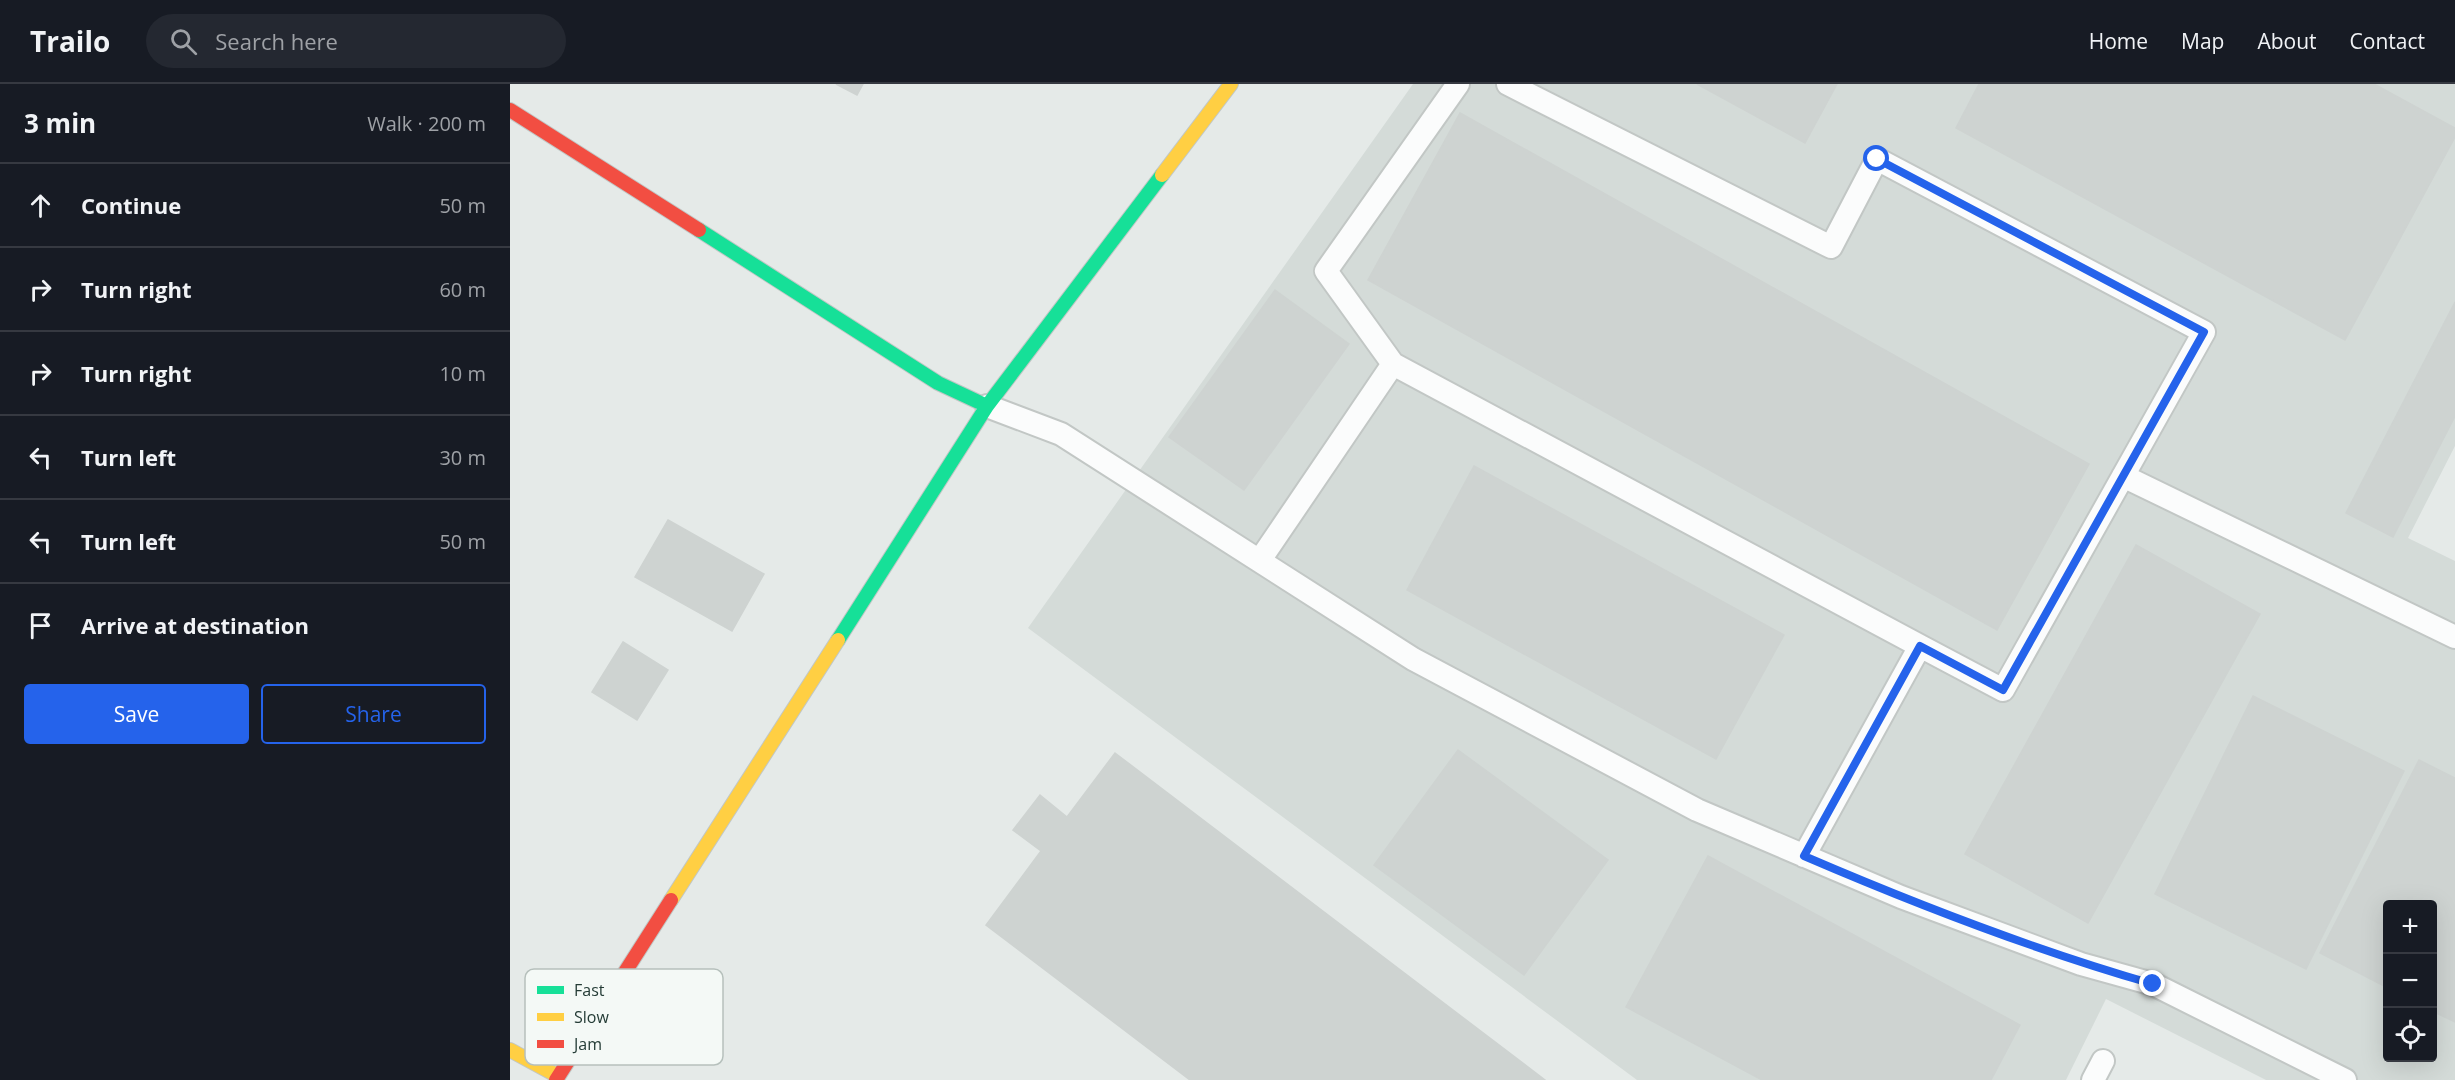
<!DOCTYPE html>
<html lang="en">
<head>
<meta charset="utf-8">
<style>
	body { margin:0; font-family:"Open Sans",sans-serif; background:#242831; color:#f1f3f6 }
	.controls { position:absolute; right:18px; bottom:18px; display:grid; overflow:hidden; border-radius:6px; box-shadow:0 6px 24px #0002 }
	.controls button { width:54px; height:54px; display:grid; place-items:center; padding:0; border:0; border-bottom:2px solid #363941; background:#171b24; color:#f1f3f6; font:30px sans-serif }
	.stop { position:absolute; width:18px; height:18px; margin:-14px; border:4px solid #2563eb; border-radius:50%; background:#fff }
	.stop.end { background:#2563eb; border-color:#fff; box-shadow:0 2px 6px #0008 }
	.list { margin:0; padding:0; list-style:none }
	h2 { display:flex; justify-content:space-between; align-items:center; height:78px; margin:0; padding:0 24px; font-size:26px }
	h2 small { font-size:20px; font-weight:400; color:#9ea1a6 }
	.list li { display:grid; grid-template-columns:39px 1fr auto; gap:18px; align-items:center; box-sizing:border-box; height:84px; padding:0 24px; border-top:2px solid #363941 }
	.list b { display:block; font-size:22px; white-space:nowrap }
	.list em { font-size:20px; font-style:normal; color:#9ea1a6 }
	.actions { display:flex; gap:12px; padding:18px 24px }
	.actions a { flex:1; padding:14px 0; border:2px solid #2563eb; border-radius:6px; text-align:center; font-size:21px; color:#2563eb }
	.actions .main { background:#2563eb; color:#fff }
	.icon { flex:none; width:33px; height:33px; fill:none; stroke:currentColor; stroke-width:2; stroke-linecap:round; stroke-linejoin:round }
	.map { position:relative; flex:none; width:1945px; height:996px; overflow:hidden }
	header { display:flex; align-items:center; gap:36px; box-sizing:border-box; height:84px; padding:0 30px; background:#171b24; border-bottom:2px solid #363941 }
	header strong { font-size:28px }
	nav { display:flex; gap:33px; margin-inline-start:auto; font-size:21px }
	.search { width:420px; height:54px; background:#242831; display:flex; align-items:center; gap:15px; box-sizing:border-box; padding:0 21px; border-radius:33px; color:#9ea1a6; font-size:22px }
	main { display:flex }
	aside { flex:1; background:#171b24 }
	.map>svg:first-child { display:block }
</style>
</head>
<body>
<header>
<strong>Trailo</strong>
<div class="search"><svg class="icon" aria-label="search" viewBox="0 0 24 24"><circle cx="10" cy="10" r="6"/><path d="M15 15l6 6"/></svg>Search here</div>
<nav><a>Home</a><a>Map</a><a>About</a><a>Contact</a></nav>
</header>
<main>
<aside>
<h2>3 min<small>Walk · 200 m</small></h2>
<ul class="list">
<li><svg class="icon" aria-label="ahead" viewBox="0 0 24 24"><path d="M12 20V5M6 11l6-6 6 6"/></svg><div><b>Continue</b></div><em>50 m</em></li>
<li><svg class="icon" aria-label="right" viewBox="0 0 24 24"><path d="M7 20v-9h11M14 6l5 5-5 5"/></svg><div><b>Turn right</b></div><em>60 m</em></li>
<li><svg class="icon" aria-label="right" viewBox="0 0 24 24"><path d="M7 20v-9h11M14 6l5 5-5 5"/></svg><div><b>Turn right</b></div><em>10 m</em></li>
<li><svg class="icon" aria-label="left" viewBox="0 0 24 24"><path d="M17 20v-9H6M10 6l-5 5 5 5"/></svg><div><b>Turn left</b></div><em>30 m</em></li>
<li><svg class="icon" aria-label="left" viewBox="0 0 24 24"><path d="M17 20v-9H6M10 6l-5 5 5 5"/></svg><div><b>Turn left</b></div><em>50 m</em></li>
<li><svg class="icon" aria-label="arrive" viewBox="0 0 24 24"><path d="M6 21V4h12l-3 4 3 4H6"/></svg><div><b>Arrive at destination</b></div></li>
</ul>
<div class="actions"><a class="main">Save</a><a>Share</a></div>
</aside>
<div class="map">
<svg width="1945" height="996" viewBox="0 0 1945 996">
	<rect width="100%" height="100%" fill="#e5eae8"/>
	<path fill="#d4dbd8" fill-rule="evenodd" d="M 903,0 L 1945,0 L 1945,362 L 1898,454 L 1945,477 L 1945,996 L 1756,996 L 1596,915 L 1556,996 L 1127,996 L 518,544 ZM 1878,820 L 1922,820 L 1922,974 L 1878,974 Z"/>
	<path fill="#ced3d1" stroke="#ced3d1" stroke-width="1.5" d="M 326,0 L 353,0 L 347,11 Z
		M 1187,0 L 1327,0 L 1295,59 Z
		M 1469,0 L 1864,0 L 1945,44 L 1945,53 L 1835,256 L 1446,44 Z
		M 950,29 L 1579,380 L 1487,546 L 858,196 Z
		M 765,206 L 839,260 L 734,406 L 659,353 Z
		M 1945,218 L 1945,332 L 1883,453 L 1836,429 Z
		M 964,382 L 1274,551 L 1206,675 L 897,506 Z
		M 158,436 L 254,490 L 222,547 L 125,493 Z
		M 1626,461 L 1750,530 L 1578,839 L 1455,770 Z
		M 113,558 L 158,586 L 127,636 L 82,608 Z
		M 1743,612 L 1894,687 L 1796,885 L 1645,810 Z
		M 948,666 L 1098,776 L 1014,891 L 864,781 Z
		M 605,669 L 1035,996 L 680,996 L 476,841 L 531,767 L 503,746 L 530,711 L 557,733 Z
		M 1909,676 L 1945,694 L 1945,938 L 1922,927 L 1922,820 L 1878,820 L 1878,904 L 1810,869 Z
		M 1198,772 L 1510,941 L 1481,996 L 1252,996 L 1116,923 Z"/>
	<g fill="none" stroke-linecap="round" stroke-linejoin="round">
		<g stroke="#c2c7c5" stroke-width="26">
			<path id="lane" d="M 998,0 L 1321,163 L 1367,75 L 1694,248 L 1493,606 L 1410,562
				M 883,280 L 816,187 L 948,0
				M 477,322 L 551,350 L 903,575 L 1187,726 L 1391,813 L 1571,880 L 1643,900 L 1835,996
				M 1613,392 L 1945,553
				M 750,476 L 883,280 L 1410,562 L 1294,772
				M 1583,996 L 1593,977"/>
		</g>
		<g stroke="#c1c7c5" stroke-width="16">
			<path id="fast" d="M 189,146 L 428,299 L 477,322
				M 328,556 L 477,322 L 652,91"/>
		</g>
		<g stroke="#c1c7c5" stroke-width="16">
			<path id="slow" d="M 652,91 L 721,0
				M 161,816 L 328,556
				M 0,966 L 48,992"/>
		</g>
		<g stroke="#c1c7c5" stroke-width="16">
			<path id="jam" d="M 0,26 L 189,146
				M 46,996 L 161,816"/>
		</g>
		<use href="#lane" stroke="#fbfcfc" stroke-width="22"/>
		<use href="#fast" stroke="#16e098" stroke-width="14"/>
		<use href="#slow" stroke="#ffcf43" stroke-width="14"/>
		<use href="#jam" stroke="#f24e42" stroke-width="14"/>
	</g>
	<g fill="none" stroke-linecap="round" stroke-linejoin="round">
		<path stroke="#2563eb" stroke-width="8" d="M 1367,75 L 1694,248 L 1493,606 L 1410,562 L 1294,772 C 1408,821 1524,866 1643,900"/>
	</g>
	<rect x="15" y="885" width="198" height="96" rx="9" fill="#f4f9f6" stroke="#b6c0bc" stroke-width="1.5"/>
	<rect x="27" y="902" width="27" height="8" fill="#16e098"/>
	<rect x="27" y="929" width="27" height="8" fill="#ffcf43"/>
	<rect x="27" y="956" width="27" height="8" fill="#f24e42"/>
	<g font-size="16" fill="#243c36">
		<text x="64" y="912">Fast</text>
		<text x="64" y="939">Slow</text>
		<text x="64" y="966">Jam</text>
	</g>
</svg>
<div class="controls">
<button>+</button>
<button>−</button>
<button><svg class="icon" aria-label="locate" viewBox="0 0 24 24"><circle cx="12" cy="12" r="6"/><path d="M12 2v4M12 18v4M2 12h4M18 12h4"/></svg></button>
</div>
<div class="stop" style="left:1367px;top:75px"></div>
<div class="stop end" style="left:1643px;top:900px"></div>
</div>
</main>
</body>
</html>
